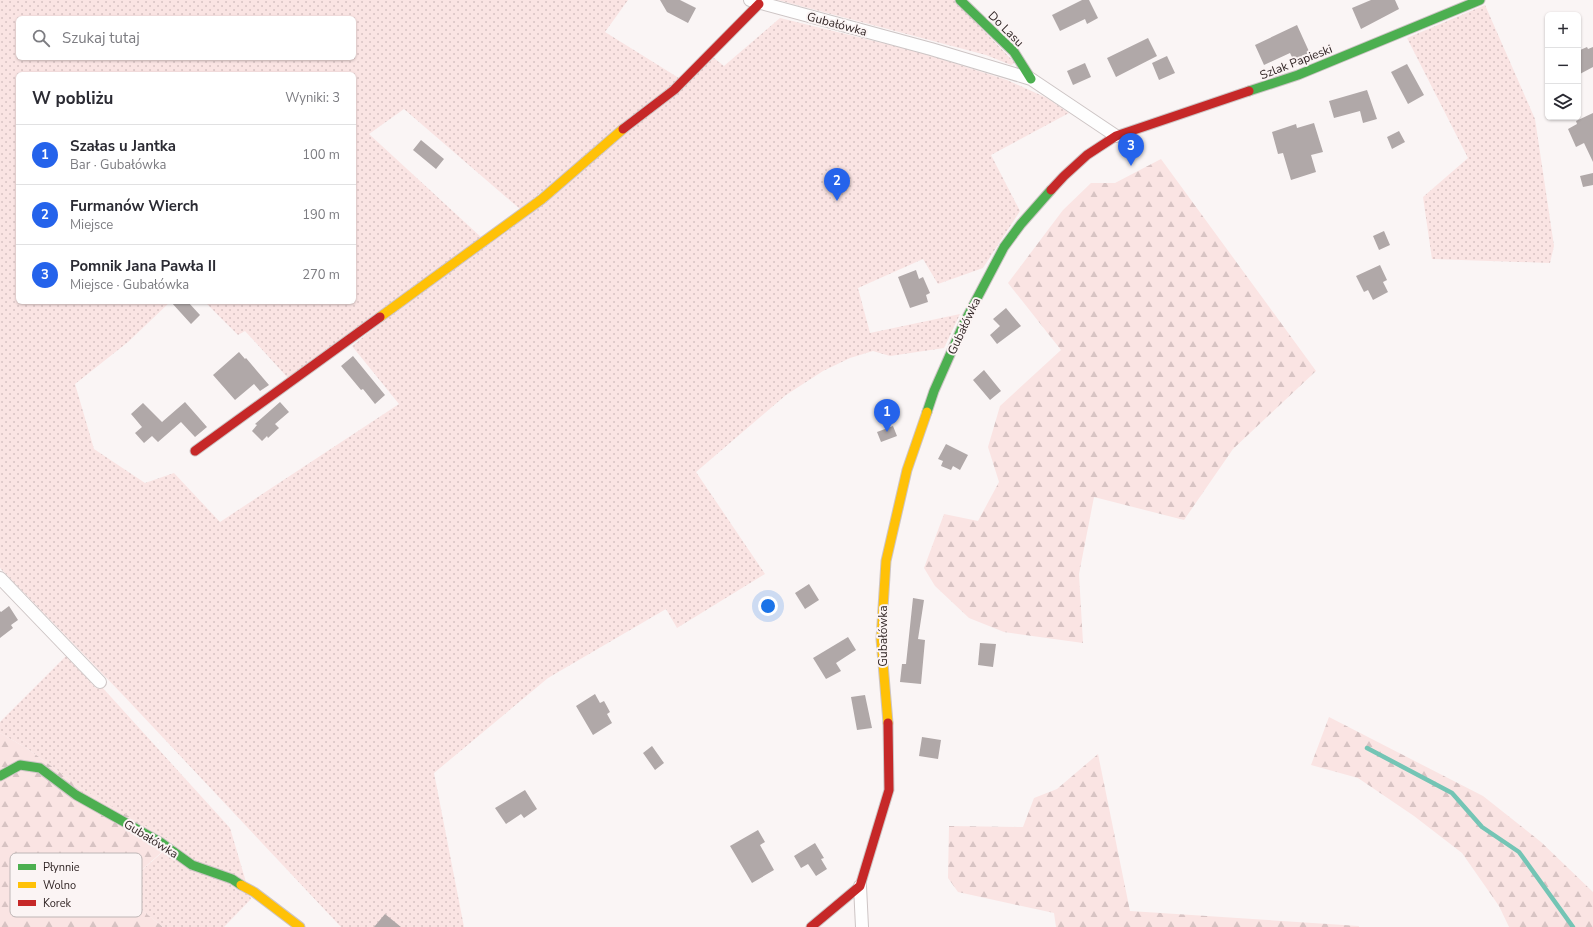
<!DOCTYPE html>
<html lang="pl">
<head>
<meta charset="utf-8">
<style>
	body { margin:0; font-family:"Nunito Sans",sans-serif; background:#f7f7f7; color:#2b2b33 }
	.controls { position:absolute; right:12px; top:12px; display:grid; overflow:hidden; border-radius:6px; box-shadow:0 1px 3px #0004 }
	.controls button { width:36px; height:36px; display:grid; place-items:center; padding:0; border:0; border-bottom:1px solid #e1e1e2; background:#fff; color:#2b2b33; font:20px sans-serif }
	.you { position:absolute; left:768px; top:606px; width:14px; height:14px; margin:-10px; border:3px solid #fff; border-radius:50%; background:#1a73e8; box-shadow:0 0 0 6px #1a73e833 }
	.badge { display:grid; place-items:center; width:26px; height:26px; border-radius:50%; background:#2563eb; color:#fff; font-size:13px; font-weight:700 }
	.pin { position:absolute; translate:-50% -33px; filter:drop-shadow(0 1px 2px #0008) }
	.pin::after { content:''; position:absolute; top:21px; width:14px; height:12px; background:inherit; clip-path:polygon(0 0,100% 0,50% 100%) }
	.list { margin:0; padding:0; list-style:none }
	h2 { display:flex; justify-content:space-between; align-items:center; height:52px; margin:0; padding:0 16px; font-size:17px }
	h2 small { font-size:13px; font-weight:400; color:#7c7c81 }
	.list li { display:grid; grid-template-columns:26px 1fr auto; gap:12px; align-items:center; box-sizing:border-box; height:60px; padding:0 16px; border-top:1px solid #e1e1e2 }
	.list b { display:block; font-size:15px; white-space:nowrap }
	.list p { margin:0; font-size:13px; white-space:nowrap; color:#7c7c81 }
	.list em { font-size:13px; font-style:normal; color:#7c7c81 }
	.icon { flex:none; width:22px; height:22px; fill:none; stroke:currentColor; stroke-width:2; stroke-linecap:round; stroke-linejoin:round }
	.map { position:relative; flex:none; width:1593px; height:927px; overflow:hidden }
	.search { position:absolute; background:#fff; box-shadow:0 1px 3px #0004; left:16px; top:16px; width:340px; height:44px; display:flex; align-items:center; gap:10px; box-sizing:border-box; padding:0 14px; border-radius:6px; color:#7c7c81; font-size:15px }
	.panel { position:absolute; background:#fff; box-shadow:0 1px 3px #0004; left:16px; top:72px; width:340px; height:232px; border-radius:6px }
	.map>svg:first-child { display:block }
</style>
</head>
<body>
<div class="map">
<svg width="1593" height="927" viewBox="0 0 1593 927">
	<defs>
		<pattern id="grass-dots" width="8" height="8" patternUnits="userSpaceOnUse"><rect width="8" height="8" fill="#fae4e3"/><path d="M2 2h.1M6 6h.1" fill="none" stroke="#d7c3c3" stroke-width="1.8" stroke-linecap="round"/></pattern>
		<pattern id="forest-firs" width="22" height="20" patternUnits="userSpaceOnUse"><rect width="22" height="20" fill="#fae4e3"/><path d="M5 1l3.5 6h-7zM16 11l3.5 6h-7z" fill="#d7c3c3"/></pattern>
	</defs>
	<rect width="100%" height="100%" fill="#faf5f5"/>
	<path fill="url(#grass-dots)" fill-rule="evenodd" d="M 0,0 L 628,0 L 605,32 L 682,80 L 520,209 L 404,109 L 369,134 L 482,238 L 288,378 L 245,331 L 238,335 L 205,302 L 354,302 L 354,74 L 18,74 L 18,302 L 170,302 L 128,342 L 75,384 L 94,449 L 145,483 L 174,473 L 220,522 L 399,404 L 352,346 L 714,58 L 724,66 L 780,18 L 919,52 L 1007,80 L 1047,98 L 1069,113 L 991,155 L 1020,211 L 983,268 L 938,284 L 923,259 L 858,288 L 870,333 L 960,314 L 944,348 L 890,356 L 873,351 L 850,358 L 823,371 L 786,395 L 696,472 L 765,574 L 677,628 L 666,609 L 548,678 L 434,773 L 464,927 L 341,927 L 123,695 L 0,568 ZM 18,18 L 354,18 L 354,58 L 18,58 Z
		M 778,0 L 954,0 L 1015,63 L 1011,65 L 986,55 Z
		M 1485,5 L 1535,119 L 1554,246 L 1550,263 L 1432,259 L 1423,197 L 1468,158 L 1407,38 Z
		M 66,656 L 96,688 L 101,686 L 230,828 L 251,899 L 224,927 L 163,927 L 118,891 L 173,843 L 84,790 L 28,749 L 0,733 L 0,722 Z"/>
	<path fill="url(#forest-firs)" d="M 1161,159 L 1316,371 L 1233,449 L 1184,520 L 1094,497 L 1079,574 L 1083,643 L 1004,632 L 969,618 L 935,586 L 924,568 L 944,514 L 978,521 L 999,482 L 988,447 L 1000,406 L 1061,350 L 1008,283 L 1063,210 L 1091,183 L 1115,183 Z
		M 1329,717 L 1483,796 L 1541,842 L 1593,892 L 1593,927 L 1509,927 L 1499,906 L 1462,853 L 1414,816 L 1358,778 L 1311,765 Z
		M 0,733 L 28,749 L 84,790 L 173,842 L 118,891 L 163,927 L 0,927 Z
		M 1098,754 L 1130,911 L 1359,926 L 1359,927 L 1056,927 L 1054,913 L 958,892 L 948,878 L 949,826 L 1023,827 L 1034,798 L 1057,789 Z"/>
	<g fill="none" stroke-linecap="round" stroke-linejoin="round">
		<path stroke="#74c5b5" stroke-width="4.5" d="M 1367,748 L 1452,793 L 1482,827 L 1519,852 L 1573,927"/>
	</g>
	<path fill="#b0a8a8" d="M 660,0 L 680,0 L 696,8 L 688,23 L 667,12 Z
		M 1082,0 L 1089,0 L 1098,18 L 1087,24 L 1085,19 L 1060,31 L 1052,15 Z
		M 1371,0 L 1395,0 L 1399,9 L 1361,29 L 1352,8 Z
		M 1297,25 L 1312,58 L 1296,65 L 1290,53 L 1264,65 L 1255,45 Z
		M 1148,38 L 1157,56 L 1116,77 L 1107,58 Z
		M 1587,47 L 1588,49 L 1593,47 L 1593,67 L 1578,75 L 1578,51 Z
		M 1167,56 L 1175,73 L 1159,80 L 1152,63 Z
		M 1085,63 L 1091,77 L 1073,85 L 1067,71 Z
		M 1407,64 L 1424,95 L 1408,104 L 1391,72 Z
		M 1367,90 L 1377,119 L 1363,123 L 1360,111 L 1334,118 L 1329,101 Z
		M 1593,113 L 1593,162 L 1584,143 L 1576,147 L 1568,129 L 1577,124 L 1576,121 Z
		M 1314,123 L 1323,152 L 1311,155 L 1316,172 L 1291,180 L 1283,153 L 1278,154 L 1272,132 L 1296,124 L 1297,128 Z
		M 1399,131 L 1405,142 L 1392,149 L 1387,137 Z
		M 421,140 L 444,159 L 436,169 L 413,150 Z
		M 1593,173 L 1593,185 L 1583,187 L 1580,176 Z
		M 1384,231 L 1390,245 L 1379,250 L 1373,236 Z
		M 1380,265 L 1387,280 L 1383,282 L 1388,292 L 1373,300 L 1368,290 L 1364,292 L 1356,276 Z
		M 916,270 L 919,279 L 923,277 L 930,293 L 926,295 L 928,302 L 910,308 L 898,277 Z
		M 171,302 L 188,302 L 200,315 L 191,324 Z
		M 1006,308 L 1021,326 L 997,344 L 990,335 L 1000,326 L 993,319 Z
		M 239,352 L 245,359 L 246,358 L 269,385 L 260,391 L 254,384 L 235,400 L 213,375 Z
		M 353,356 L 385,395 L 375,404 L 363,389 L 361,390 L 341,366 Z
		M 984,370 L 1001,391 L 990,400 L 973,380 Z
		M 185,402 L 207,427 L 195,437 L 181,422 L 158,442 L 152,436 L 144,443 L 135,433 L 142,427 L 131,414 L 143,403 L 162,422 Z
		M 280,402 L 289,412 L 275,424 L 279,428 L 268,438 L 267,436 L 262,441 L 252,431 L 257,425 L 255,424 Z
		M 893,426 L 897,436 L 881,442 L 877,432 Z
		M 946,444 L 968,455 L 960,470 L 953,466 L 951,470 L 941,466 L 943,461 L 938,459 Z
		M 809,584 L 819,600 L 805,609 L 795,593 Z
		M 913,598 L 924,600 L 918,639 L 925,640 L 921,684 L 900,682 L 902,664 L 906,664 Z
		M 9,606 L 18,620 L 11,625 L 13,628 L 0,638 L 0,611 L 1,612 Z
		M 848,637 L 856,650 L 836,663 L 841,671 L 826,679 L 813,658 Z
		M 980,643 L 996,644 L 993,667 L 978,665 Z
		M 595,694 L 600,703 L 604,701 L 610,712 L 607,714 L 612,723 L 593,735 L 576,706 Z
		M 865,695 L 872,728 L 857,730 L 851,697 Z
		M 922,737 L 941,740 L 938,759 L 919,756 Z
		M 652,746 L 664,763 L 655,770 L 643,753 Z
		M 525,790 L 537,809 L 524,818 L 521,814 L 506,824 L 495,808 Z
		M 758,830 L 765,842 L 760,845 L 774,870 L 752,883 L 730,846 Z
		M 815,843 L 824,858 L 821,859 L 827,869 L 816,876 L 808,864 L 801,868 L 794,856 Z
		M 385,914 L 401,927 L 374,927 Z"/>
	<g fill="none" stroke-linecap="round" stroke-linejoin="round">
		<g stroke="#cdc5c5" stroke-width="14">
			<path id="street" d="M 750,0 L 931,49 L 1031,79 L 1116,136
				M 0,578 L 100,682
				M 860,886 L 862,927"/>
		</g>
		<g stroke="#cdc5c5" stroke-width="11">
			<path id="fast" d="M 960,0 L 1014,52 L 1031,79
				M 1249,91 L 1298,75 L 1480,0
				M 927,412 L 934,391 L 964,323 L 1004,247 L 1021,224 L 1051,190
				M 0,776 L 20,765 L 40,768 L 76,795 L 160,842 L 192,865 L 232,879 L 241,885"/>
		</g>
		<g stroke="#cdc5c5" stroke-width="11">
			<path id="slow" d="M 380,317 L 542,199 L 623,129
				M 888,723 L 881,639 L 886,561 L 907,470 L 927,412
				M 241,885 L 254,892 L 300,927"/>
		</g>
		<g stroke="#cdc5c5" stroke-width="11">
			<path id="jam" d="M 623,129 L 674,90 L 759,4
				M 1051,190 L 1064,176 L 1087,155 L 1116,136 L 1249,91
				M 195,451 L 380,317
				M 811,927 L 860,886 L 889,790 L 888,723"/>
		</g>
		<use href="#street" stroke="#fefefe" stroke-width="12"/>
		<use href="#fast" stroke="#4caf50" stroke-width="9"/>
		<use href="#slow" stroke="#ffc107" stroke-width="9"/>
		<use href="#jam" stroke="#c62828" stroke-width="9"/>
	</g>
	<g text-anchor="middle" stroke-width="4" stroke-linejoin="round" paint-order="stroke">
		<g font-size="12" fill="#312525" stroke="#fbf4f4">
			<text transform="translate(837 24) rotate(15)" y="4">Gubałówka</text>
			<text transform="translate(1006 29) rotate(45)" y="4">Do Lasu</text>
			<text transform="translate(1296 62) rotate(-21)" y="4">Szlak Papieski</text>
			<text transform="translate(964 326) rotate(-65)" y="4">Gubałówka</text>
			<text transform="translate(883 636) rotate(-90)" y="4">Gubałówka</text>
			<text transform="translate(151 839) rotate(32)" y="4">Gubałówka</text>
		</g>
	</g>
	<rect x="10" y="853" width="132" height="64" rx="6" fill="#fbf4f4" stroke="#beb6b6" stroke-width="1"/>
	<rect x="18" y="864" width="18" height="6" fill="#4caf50"/>
	<rect x="18" y="882" width="18" height="6" fill="#ffc107"/>
	<rect x="18" y="900" width="18" height="6" fill="#c62828"/>
	<g font-size="11" fill="#312525">
		<text x="43" y="871">Płynnie</text>
		<text x="43" y="889">Wolno</text>
		<text x="43" y="907">Korek</text>
	</g>
</svg>
<div class="controls">
<button>+</button>
<button>−</button>
<button><svg class="icon" aria-label="layers" viewBox="0 0 24 24"><path d="M12 4l9 5-9 5-9-5zM3 14l9 5 9-5"/></svg></button>
</div>
<div class="you"></div>
<div class="pin badge" style="left:887px;top:432px">1</div>
<div class="pin badge" style="left:837px;top:201px">2</div>
<div class="pin badge" style="left:1131px;top:166px">3</div>
<div class="search"><svg class="icon" aria-label="search" viewBox="0 0 24 24"><circle cx="10" cy="10" r="6"/><path d="M15 15l6 6"/></svg>Szukaj tutaj</div>
<section class="panel">
<h2>W pobliżu<small>Wyniki: 3</small></h2>
<ul class="list">
<li><span class="badge">1</span><div><b>Szałas u Jantka</b><p>Bar · Gubałówka</p></div><em>100 m</em></li>
<li><span class="badge">2</span><div><b>Furmanów Wierch</b><p>Miejsce</p></div><em>190 m</em></li>
<li><span class="badge">3</span><div><b>Pomnik Jana Pawła II</b><p>Miejsce · Gubałówka</p></div><em>270 m</em></li>
</ul>
</section>
</div>
</body>
</html>
